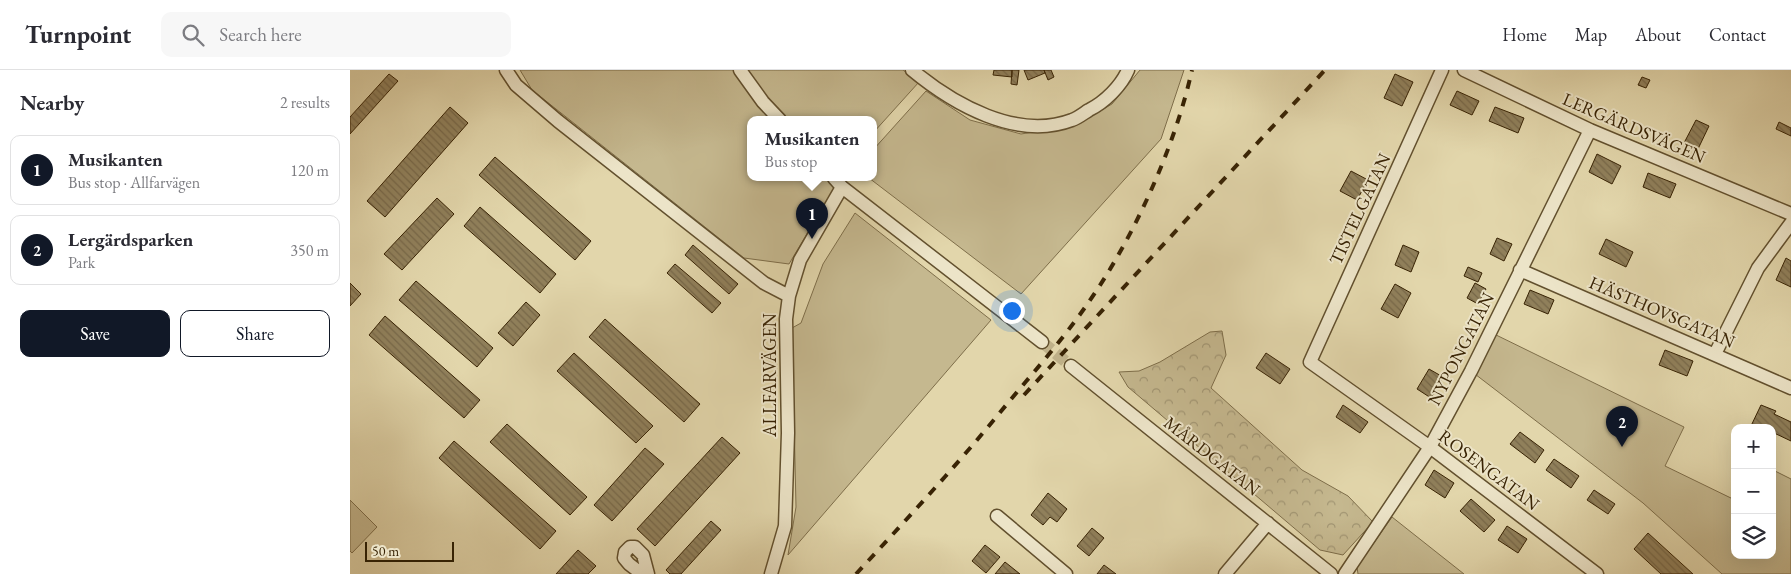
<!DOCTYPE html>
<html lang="en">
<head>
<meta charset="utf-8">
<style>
	body { margin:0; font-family:"EB Garamond",serif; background:#f7f7f7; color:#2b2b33 }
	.controls { position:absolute; right:15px; bottom:15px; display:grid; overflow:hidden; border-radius:10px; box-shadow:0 5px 20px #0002 }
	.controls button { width:45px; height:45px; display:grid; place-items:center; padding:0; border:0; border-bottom:1px solid #e1e1e2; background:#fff; color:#2b2b33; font:25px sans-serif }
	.scale { position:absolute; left:15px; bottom:12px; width:89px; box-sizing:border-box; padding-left:5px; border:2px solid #382304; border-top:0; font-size:14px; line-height:18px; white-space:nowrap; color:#382304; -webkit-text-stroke:4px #ece4c8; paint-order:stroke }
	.you { position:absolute; left:661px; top:240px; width:18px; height:18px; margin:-12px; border:4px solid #fff; border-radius:50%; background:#1a73e8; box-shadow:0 0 0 8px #1a73e833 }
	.badge { display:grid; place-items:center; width:32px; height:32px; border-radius:50%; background:#111827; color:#fff; font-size:16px; font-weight:700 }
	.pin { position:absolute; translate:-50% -41px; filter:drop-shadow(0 1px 2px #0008) }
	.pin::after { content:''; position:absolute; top:26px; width:18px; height:15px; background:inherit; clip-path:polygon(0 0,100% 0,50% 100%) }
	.popup { position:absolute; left:397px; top:46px; width:130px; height:65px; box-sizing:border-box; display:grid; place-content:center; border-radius:10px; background:#fff; filter:drop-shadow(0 1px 4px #0005); font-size:16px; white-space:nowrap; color:#7c7c81 }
	.popup b { font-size:19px; color:#2b2b33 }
	.popup::after { content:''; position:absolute; left:50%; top:100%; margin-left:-10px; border:10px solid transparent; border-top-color:#fff }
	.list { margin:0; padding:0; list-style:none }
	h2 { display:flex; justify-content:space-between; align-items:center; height:65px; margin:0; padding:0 20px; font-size:21px }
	h2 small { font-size:16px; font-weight:400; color:#7c7c81 }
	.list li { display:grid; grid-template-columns:32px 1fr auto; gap:15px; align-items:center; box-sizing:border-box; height:70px; margin:0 10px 10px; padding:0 10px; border:1px solid #e1e1e2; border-radius:10px }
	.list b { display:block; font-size:19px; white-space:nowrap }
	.list p { margin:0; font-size:16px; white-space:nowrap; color:#7c7c81 }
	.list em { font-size:16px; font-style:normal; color:#7c7c81 }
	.actions { display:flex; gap:10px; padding:15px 20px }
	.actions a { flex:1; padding:11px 0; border:1px solid #111827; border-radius:10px; text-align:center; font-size:18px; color:#111827 }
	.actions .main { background:#111827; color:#fff }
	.icon { flex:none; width:28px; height:28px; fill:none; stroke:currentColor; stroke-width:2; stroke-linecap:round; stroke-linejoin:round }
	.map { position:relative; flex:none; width:1441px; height:504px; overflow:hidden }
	header { display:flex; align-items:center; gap:30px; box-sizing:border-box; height:70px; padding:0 25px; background:#fff; border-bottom:1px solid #e1e1e2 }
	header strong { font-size:24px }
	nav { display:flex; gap:28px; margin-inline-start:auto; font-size:18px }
	.search { width:350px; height:45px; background:#f7f7f7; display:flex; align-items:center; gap:12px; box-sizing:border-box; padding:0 18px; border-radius:10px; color:#7c7c81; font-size:19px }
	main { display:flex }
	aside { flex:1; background:#fff }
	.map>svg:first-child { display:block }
</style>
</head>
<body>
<header>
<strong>Turnpoint</strong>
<div class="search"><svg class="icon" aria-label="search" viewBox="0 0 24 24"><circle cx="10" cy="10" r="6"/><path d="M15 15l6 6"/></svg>Search here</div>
<nav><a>Home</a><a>Map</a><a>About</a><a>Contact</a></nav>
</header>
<main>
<aside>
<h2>Nearby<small>2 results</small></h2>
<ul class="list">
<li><span class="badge">1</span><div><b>Musikanten</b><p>Bus stop · Allfarvägen</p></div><em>120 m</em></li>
<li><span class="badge">2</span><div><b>Lergärdsparken</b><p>Park</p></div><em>350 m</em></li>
</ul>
<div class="actions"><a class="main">Save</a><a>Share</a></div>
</aside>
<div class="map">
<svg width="1441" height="504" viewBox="0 0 1441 504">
	<defs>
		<pattern id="forest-crowns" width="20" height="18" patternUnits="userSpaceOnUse" patternTransform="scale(1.25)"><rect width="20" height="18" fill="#c5b88f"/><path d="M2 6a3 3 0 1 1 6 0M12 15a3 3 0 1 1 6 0" fill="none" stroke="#a19573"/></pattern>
		<pattern id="building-back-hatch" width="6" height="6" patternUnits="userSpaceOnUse" patternTransform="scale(1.25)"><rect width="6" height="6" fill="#90805b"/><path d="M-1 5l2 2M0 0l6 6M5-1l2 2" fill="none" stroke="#776849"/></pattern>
	</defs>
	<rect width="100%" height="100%" fill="#e2d6ab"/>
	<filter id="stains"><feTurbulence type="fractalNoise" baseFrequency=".004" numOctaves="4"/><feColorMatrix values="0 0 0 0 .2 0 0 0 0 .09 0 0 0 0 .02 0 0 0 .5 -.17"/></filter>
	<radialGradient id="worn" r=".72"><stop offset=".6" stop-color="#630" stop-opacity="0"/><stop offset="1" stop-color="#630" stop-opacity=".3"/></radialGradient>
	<path fill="#c5b88f" stroke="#7e6e4a" d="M 170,0 L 384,0 L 423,50 L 401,50 L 401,108 L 476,108 L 485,117 L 439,194 L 394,188 L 182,20 Z
		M 396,0 L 553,0 L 569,12 L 523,63 L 523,50 L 436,50 L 417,31 Z
		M 790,0 L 834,0 L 811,69 L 671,224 L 519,108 L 523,108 L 523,80 L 576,21 L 620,50 L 671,64 L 726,55 L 762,34 Z
		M 505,143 L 641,250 L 438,485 L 446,437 L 442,258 L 451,253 L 473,194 Z
		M 1140,262 L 1334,357 L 1315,396 L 1385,430 L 1385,485 L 1422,485 L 1422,406 L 1425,401 L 1441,409 L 1441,504 L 1372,504 L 1293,433 L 1121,301 Z
		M 0,430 L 27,457 L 2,483 L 0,481 Z
		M 1042,447 L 1114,504 L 1008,504 L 1007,497 Z"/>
	<path fill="url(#forest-crowns)" stroke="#7e6e4a" d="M 872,261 L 876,285 L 861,318 L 952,400 L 998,426 L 1023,452 L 993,485 L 970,480 L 778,317 L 769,302 L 789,301 L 810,292 L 860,262 Z"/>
	<path fill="url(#building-back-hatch)" stroke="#382304" d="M 644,0 L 662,0 L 662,7 L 643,5 Z
		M 662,0 L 669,0 L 667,15 L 661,14 Z
		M 674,0 L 694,0 L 695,3 L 678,10 Z
		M 694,0 L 701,0 L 704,7 L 698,10 Z
		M 39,4 L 48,11 L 0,64 L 0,47 Z
		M 1045,4 L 1063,12 L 1052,36 L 1034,28 Z
		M 1292,7 L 1300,10 L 1296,18 L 1288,15 Z
		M 1107,21 L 1129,31 L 1122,45 L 1100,35 Z
		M 100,37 L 118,53 L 35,147 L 17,131 Z
		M 1145,37 L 1174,48 L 1168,63 L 1139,51 Z
		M 1346,50 L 1359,56 L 1348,79 L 1334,73 Z
		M 1429,52 L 1441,58 L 1441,66 L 1426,59 Z
		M 1247,84 L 1271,96 L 1262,114 L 1239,102 Z
		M 145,87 L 241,171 L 225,190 L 129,105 Z
		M 1001,101 L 1018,110 L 1007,130 L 990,121 Z
		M 1298,103 L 1326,114 L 1320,128 L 1293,117 Z
		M 87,128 L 104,144 L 52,200 L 34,184 Z
		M 130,137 L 206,204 L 190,223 L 114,156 Z
		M 1147,168 L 1162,174 L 1154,191 L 1140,184 Z
		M 1256,169 L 1283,182 L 1276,197 L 1249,184 Z
		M 343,175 L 388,214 L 379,224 L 335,185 Z
		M 1053,175 L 1069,182 L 1061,202 L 1045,195 Z
		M 1436,188 L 1441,191 L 1441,217 L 1426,210 Z
		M 325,194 L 371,233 L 362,243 L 317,203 Z
		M 1118,197 L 1132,203 L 1128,212 L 1114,206 Z
		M 66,211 L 143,278 L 127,297 L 49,230 Z
		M 0,213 L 11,224 L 0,236 Z
		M 1125,213 L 1136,219 L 1128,234 L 1117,228 Z
		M 1045,214 L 1061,223 L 1048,248 L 1031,239 Z
		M 1180,220 L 1204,230 L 1198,244 L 1174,234 Z
		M 176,232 L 190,245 L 163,276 L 148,263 Z
		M 35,246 L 130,330 L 114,348 L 19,265 Z
		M 255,249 L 350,334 L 334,352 L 239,267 Z
		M 1315,280 L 1343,291 L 1337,306 L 1309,295 Z
		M 224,283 L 303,356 L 286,373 L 207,301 Z
		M 916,283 L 940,299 L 930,314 L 906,298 Z
		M 1079,299 L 1093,307 L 1081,328 L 1067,319 Z
		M 993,335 L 1018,352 L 1010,363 L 986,347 Z
		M 1411,335 L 1426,341 L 1424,344 L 1441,352 L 1441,371 L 1422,362 L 1422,358 L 1400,358 Z
		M 157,354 L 237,427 L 220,445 L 140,372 Z
		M 1170,362 L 1194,380 L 1185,393 L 1160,374 Z
		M 372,367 L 390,383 L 305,476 L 287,459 Z
		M 104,371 L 206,461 L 190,479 L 89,388 Z
		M 295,378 L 314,394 L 262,451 L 244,435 Z
		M 1204,389 L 1229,406 L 1221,418 L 1196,400 Z
		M 1084,400 L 1104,413 L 1095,428 L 1075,415 Z
		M 1244,420 L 1265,434 L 1258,444 L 1237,430 Z
		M 698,423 L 717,439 L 707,452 L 700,447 L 693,455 L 681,445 Z
		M 1121,429 L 1145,450 L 1134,462 L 1110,441 Z
		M 361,451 L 371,460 L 331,504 L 320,504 L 316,500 Z
		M 1157,456 L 1177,469 L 1168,483 L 1148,470 Z
		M 742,458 L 754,468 L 739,486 L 727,476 Z
		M 1298,463 L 1343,504 L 1311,504 L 1284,479 Z
		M 635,475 L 650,487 L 636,503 L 622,491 Z
		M 228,480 L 246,496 L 238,504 L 206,504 Z
		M 655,492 L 670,504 L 645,504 Z
		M 754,495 L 766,504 L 747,504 Z"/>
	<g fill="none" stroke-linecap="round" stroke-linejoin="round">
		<path stroke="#c0b28a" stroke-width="12" stroke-dasharray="12 6" stroke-linecap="butt" d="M 692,272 L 721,296"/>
		<g stroke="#62502e" stroke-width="15">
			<path id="minor" d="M 156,0 L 166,15 L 208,51 L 414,213 L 439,226
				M 390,0 L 413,32 L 430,50
				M 562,0 C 603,34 667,71 722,50 C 728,48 734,43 739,40 C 755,32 771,16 778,0
				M 1092,0 L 960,292 L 1080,377 L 1247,504
				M 1114,0 L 1240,60 L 1441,144
				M 484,108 L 492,117 L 692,272
				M 1170,200 L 1441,318
				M 1365,284 L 1408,198 L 1441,153
				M 721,296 L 981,504
				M 647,446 L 716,504
				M 292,504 L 279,494 L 274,488 L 275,482 L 280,477 L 285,477 L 293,485 L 298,504
				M 421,504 L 435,456 L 438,363 L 436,249 L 439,226 L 450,190 L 492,117
				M 875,504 L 918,453
				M 995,504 L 1080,377 L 1121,301 L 1240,60"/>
		</g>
		<use href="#minor" stroke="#ece4c8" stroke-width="12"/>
		<path stroke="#382304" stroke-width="4" stroke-dasharray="9 9" stroke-linecap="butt" d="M 674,325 L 975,0
			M 506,504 C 558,448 609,393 657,334 C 682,304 708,275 731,243 C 780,176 824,81 842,0"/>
	</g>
	<g text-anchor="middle" stroke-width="4" stroke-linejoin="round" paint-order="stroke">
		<g font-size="18" fill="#382304" stroke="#ece4c8">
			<text transform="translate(1284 58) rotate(23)" y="6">LERGÄRDSVÄGEN</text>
			<text transform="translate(1010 139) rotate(-65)" y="6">TISTELGATAN</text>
			<text transform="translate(1312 242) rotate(23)" y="6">HÄSTHOVSGATAN</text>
			<text transform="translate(1111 279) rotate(-63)" y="6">NYPONGATAN</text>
			<text transform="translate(420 305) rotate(-90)" y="6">ALLFARVÄGEN</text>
			<text transform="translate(862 386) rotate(38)" y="6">MÅRDGATAN</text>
			<text transform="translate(1139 400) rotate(37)" y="6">ROSENGATAN</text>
		</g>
	</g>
	<rect width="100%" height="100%" filter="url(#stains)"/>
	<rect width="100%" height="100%" fill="url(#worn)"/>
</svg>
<div class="controls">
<button>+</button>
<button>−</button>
<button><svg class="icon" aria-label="layers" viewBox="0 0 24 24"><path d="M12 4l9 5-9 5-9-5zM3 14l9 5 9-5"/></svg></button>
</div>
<div class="scale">50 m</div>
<div class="you"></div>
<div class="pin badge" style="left:462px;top:169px">1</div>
<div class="popup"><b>Musikanten</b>Bus stop</div>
<div class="pin badge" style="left:1272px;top:377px">2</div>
</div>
</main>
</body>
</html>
